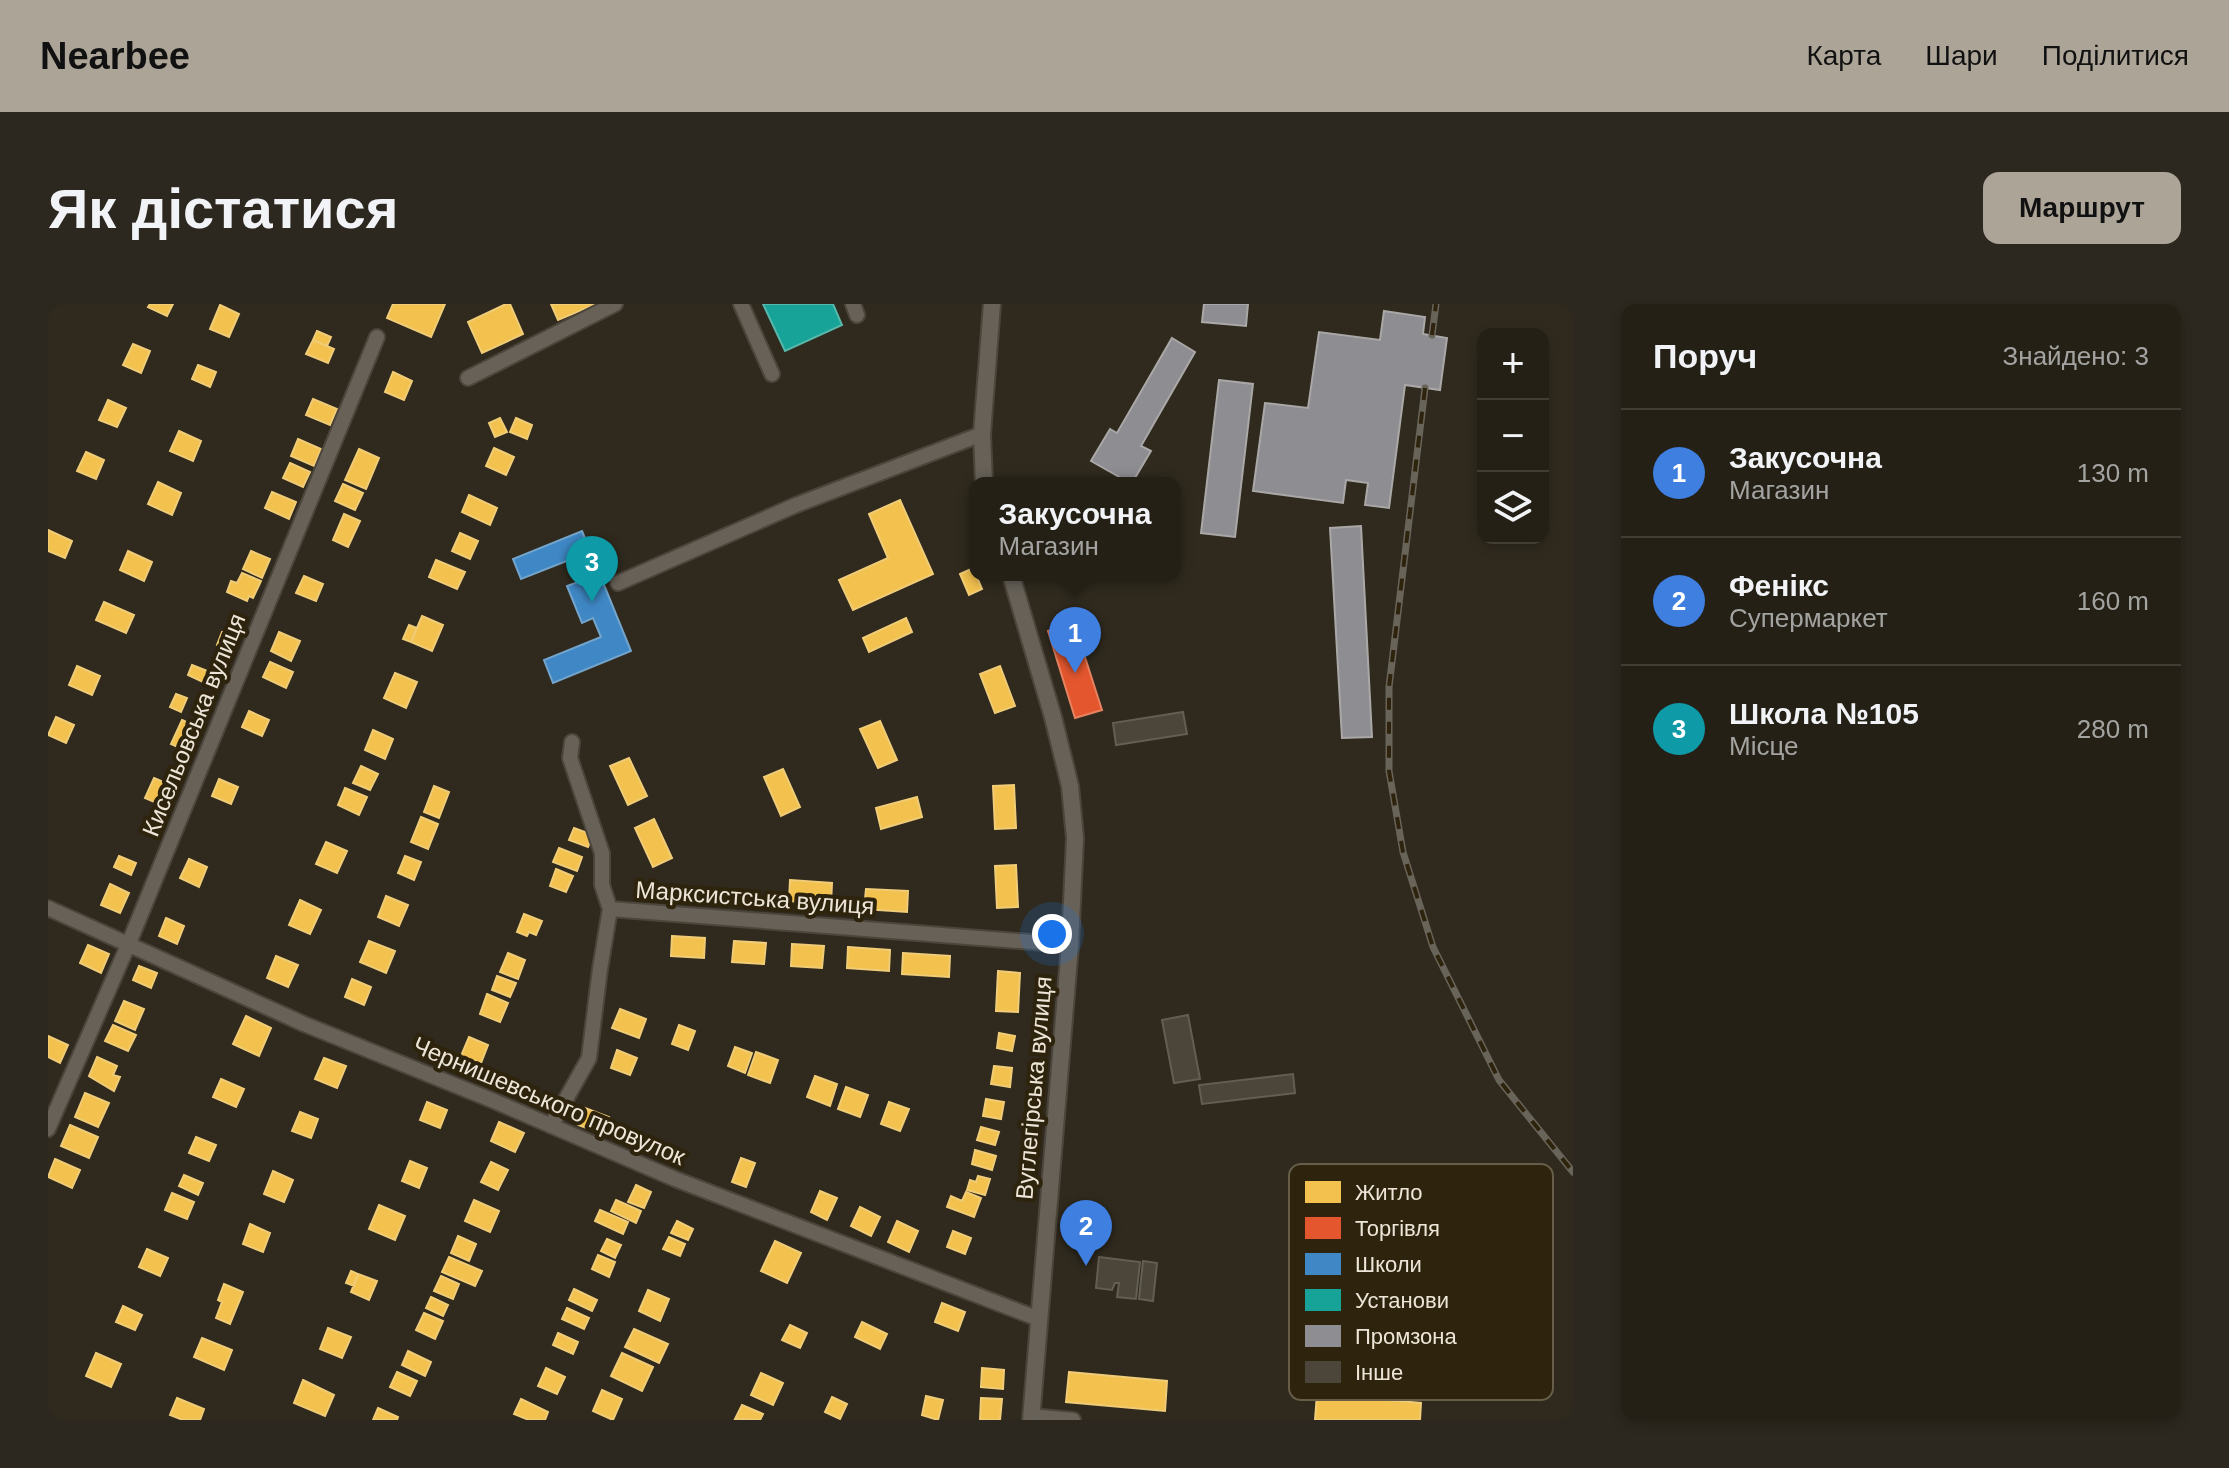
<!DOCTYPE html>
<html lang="uk">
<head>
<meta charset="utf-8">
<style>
	body { margin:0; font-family:Helvetica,sans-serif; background:#2c281f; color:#f1f3f6 }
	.controls { position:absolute; right:24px; top:24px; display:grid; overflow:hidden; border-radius:16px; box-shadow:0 4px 12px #0003 }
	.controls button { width:72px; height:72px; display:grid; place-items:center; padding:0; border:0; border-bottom:2px solid #413e35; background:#242016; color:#f1f3f6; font:40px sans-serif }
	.you { position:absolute; left:1004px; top:630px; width:28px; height:28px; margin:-20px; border:6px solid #fff; border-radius:50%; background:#1a73e8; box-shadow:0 0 0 12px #1a73e833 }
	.badge { display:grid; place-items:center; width:52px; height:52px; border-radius:50%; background:#aba497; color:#fff; font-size:26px; font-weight:700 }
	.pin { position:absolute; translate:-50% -66px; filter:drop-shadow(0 2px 4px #0008) }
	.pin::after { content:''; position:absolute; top:42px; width:28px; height:24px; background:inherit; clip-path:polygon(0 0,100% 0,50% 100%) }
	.popup { position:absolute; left:921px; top:173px; width:212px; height:104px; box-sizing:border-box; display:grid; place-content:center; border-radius:16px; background:#242016; filter:drop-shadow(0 2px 6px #0005); font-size:26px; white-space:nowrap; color:#a3a3a1 }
	.popup b { font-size:30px; color:#f1f3f6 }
	.popup::after { content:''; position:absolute; left:50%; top:100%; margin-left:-16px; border:16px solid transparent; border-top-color:#242016 }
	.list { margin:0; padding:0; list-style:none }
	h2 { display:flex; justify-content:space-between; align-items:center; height:104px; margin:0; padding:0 32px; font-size:34px }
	h2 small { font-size:26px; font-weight:400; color:#a3a3a1 }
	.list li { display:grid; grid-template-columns:52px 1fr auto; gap:24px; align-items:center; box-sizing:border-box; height:128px; padding:0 32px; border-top:2px solid #413e35 }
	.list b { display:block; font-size:30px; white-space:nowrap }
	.list p { margin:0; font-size:26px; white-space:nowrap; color:#a3a3a1 }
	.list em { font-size:26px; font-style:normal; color:#a3a3a1 }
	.icon { flex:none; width:44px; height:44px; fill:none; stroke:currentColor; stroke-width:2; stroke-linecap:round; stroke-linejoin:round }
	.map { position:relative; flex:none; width:1525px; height:1116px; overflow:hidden; border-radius:16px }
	header { display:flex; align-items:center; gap:48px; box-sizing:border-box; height:112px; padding:0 40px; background:#aba497; color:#111 }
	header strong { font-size:38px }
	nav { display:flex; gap:44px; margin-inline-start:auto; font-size:28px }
	.intro { display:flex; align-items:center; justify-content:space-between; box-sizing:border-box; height:192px; padding:0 48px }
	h1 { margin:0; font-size:56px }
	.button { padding:20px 36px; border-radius:16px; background:#aba497; color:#111; font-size:28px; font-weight:700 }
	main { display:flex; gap:48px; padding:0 48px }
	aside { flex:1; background:#242016; border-radius:16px; box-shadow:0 4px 12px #0003 }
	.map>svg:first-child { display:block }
</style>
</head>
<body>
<header>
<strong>Nearbee</strong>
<nav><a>Карта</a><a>Шари</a><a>Поділитися</a></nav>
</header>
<div class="intro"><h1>Як дістатися</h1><a class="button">Маршрут</a></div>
<main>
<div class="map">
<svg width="1525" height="1116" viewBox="0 0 1525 1116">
	<rect width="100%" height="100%" fill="#302a1e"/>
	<path fill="#f2c14e" stroke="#f0cc77" stroke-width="2" d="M 102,0 L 125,0 L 119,12 L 100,3 Z
		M 345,0 L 397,0 L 383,33 L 339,14 Z
		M 458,0 L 462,0 L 475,30 L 434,49 L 420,18 Z
		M 503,0 L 548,0 L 510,16 Z
		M 172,1 L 191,10 L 181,33 L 162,25 Z
		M 269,27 L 283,33 L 279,42 L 265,36 Z
		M 265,36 L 286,45 L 280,59 L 258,50 Z
		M 85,40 L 102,47 L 93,69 L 75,61 Z
		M 150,61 L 168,68 L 162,83 L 144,75 Z
		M 345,68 L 364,77 L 356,96 L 337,88 Z
		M 265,95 L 289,105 L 282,121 L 258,111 Z
		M 60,96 L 78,104 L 69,123 L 51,116 Z
		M 452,114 L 459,128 L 447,133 L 441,119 Z
		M 468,114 L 484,121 L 479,135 L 462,128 Z
		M 131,127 L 153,137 L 145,157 L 122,147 Z
		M 250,135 L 273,145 L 266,162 L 243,152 Z
		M 446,144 L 466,153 L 458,171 L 438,162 Z
		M 311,145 L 331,154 L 318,185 L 297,176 Z
		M 38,148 L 56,156 L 48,175 L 29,167 Z
		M 242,159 L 262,168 L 255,183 L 235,174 Z
		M 110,178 L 133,189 L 124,211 L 100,200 Z
		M 295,180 L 315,189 L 307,206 L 287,197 Z
		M 224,188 L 248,198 L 241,215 L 217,204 Z
		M 421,191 L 449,204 L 442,221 L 414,208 Z
		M 852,196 L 885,270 L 805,306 L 791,276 L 840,254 L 821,210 Z
		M 296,210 L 312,217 L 300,243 L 285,236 Z
		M 0,226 L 24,237 L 17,254 L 0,247 Z
		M 412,229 L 430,237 L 422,255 L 404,247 Z
		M 80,247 L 104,258 L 96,277 L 72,266 Z
		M 203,247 L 222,255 L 214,274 L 195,265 Z
		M 388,256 L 417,268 L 409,285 L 381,273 Z
		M 925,264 L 934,285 L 921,291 L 912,270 Z
		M 194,269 L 213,277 L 205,294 L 201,292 L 199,297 L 179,288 L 183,277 L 189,279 Z
		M 256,272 L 275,280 L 268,297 L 248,289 Z
		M 56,298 L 86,311 L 78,329 L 48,316 Z
		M 374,312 L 395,321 L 384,347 L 363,338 Z
		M 858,314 L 864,328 L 821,348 L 815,334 Z
		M 361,321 L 369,324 L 363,338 L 355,335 Z
		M 174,328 L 191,335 L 185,348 L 169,341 Z
		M 231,328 L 252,337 L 243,357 L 223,347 Z
		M 222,358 L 245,368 L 238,384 L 215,373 Z
		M 144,361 L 162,368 L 157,379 L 140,371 Z
		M 29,362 L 52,372 L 44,391 L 21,381 Z
		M 952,362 L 967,402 L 947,409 L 932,370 Z
		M 347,369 L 369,378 L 358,404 L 336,394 Z
		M 128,390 L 139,394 L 133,408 L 122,403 Z
		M 201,407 L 221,416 L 214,432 L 194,423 Z
		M 8,413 L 26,421 L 18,439 L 0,431 Z
		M 134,416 L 151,424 L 141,448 L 123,440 Z
		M 832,417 L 849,456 L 830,464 L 812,425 Z
		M 325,426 L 345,435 L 337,455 L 317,446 Z
		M 581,454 L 599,492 L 580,501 L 562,462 Z
		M 313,462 L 330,470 L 322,486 L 305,479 Z
		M 735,465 L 752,503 L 733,512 L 716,473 Z
		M 106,474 L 127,483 L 118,503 L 97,494 Z
		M 171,475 L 190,483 L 183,500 L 164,492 Z
		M 966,481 L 968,524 L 947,525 L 945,482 Z
		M 386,482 L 401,488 L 391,514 L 376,508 Z
		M 297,484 L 319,493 L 311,511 L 290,501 Z
		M 869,493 L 874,513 L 833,525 L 828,504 Z
		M 373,513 L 390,520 L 380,545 L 363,538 Z
		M 606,515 L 624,554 L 605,563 L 587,524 Z
		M 526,524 L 545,531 L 540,543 L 521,536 Z
		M 278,538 L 299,547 L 289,569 L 268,560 Z
		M 511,544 L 534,553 L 529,567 L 505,558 Z
		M 71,552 L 88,559 L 83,571 L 66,563 Z
		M 357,552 L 373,558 L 366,576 L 350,569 Z
		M 141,555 L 159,563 L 151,583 L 132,574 Z
		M 968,561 L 970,603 L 949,604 L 947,562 Z
		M 508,565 L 525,572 L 518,588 L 502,582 Z
		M 742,576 L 784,579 L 783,600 L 741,597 Z
		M 62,580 L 81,589 L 72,609 L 53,601 Z
		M 818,585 L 860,587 L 859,608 L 816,605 Z
		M 338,592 L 360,601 L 351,622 L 330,613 Z
		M 252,596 L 273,606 L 262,630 L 241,621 Z
		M 476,610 L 494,617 L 488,631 L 481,628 L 479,632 L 469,628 Z
		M 118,614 L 136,622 L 129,640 L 111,632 Z
		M 624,632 L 657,634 L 656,654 L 623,652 Z
		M 321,637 L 347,647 L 338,669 L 312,658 Z
		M 686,637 L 718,639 L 716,660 L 684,658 Z
		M 744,640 L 776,642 L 774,664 L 743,662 Z
		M 40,641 L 61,650 L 53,669 L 32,659 Z
		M 800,643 L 842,646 L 841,667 L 799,664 Z
		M 460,649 L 477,656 L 470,675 L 452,668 Z
		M 855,649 L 902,652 L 901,673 L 854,670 Z
		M 228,652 L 250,661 L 240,683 L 219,674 Z
		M 91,662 L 109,669 L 103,684 L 85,676 Z
		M 950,667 L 972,669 L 970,708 L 948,707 Z
		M 449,672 L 468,679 L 462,693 L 444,686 Z
		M 304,675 L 323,683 L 316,701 L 297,693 Z
		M 439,690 L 460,699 L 452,718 L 432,710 Z
		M 76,697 L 96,705 L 87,726 L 67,717 Z
		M 572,705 L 598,715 L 591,734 L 564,724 Z
		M 198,712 L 223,724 L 211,752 L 185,740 Z
		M 65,721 L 88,731 L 80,747 L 57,737 Z
		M 631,721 L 647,727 L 640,746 L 624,740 Z
		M 951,729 L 967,732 L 964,747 L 949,744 Z
		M 0,732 L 20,741 L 12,759 L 0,753 Z
		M 421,733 L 440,741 L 433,759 L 413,752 Z
		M 687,743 L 704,749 L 697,769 L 680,762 Z
		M 569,746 L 589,754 L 582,771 L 563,764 Z
		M 708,748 L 730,756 L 722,779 L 700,771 Z
		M 49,753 L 69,762 L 65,771 L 72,773 L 66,787 L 41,772 Z
		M 276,754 L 298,762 L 289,784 L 267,775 Z
		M 946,762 L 964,764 L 962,783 L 943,780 Z
		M 767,772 L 789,780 L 782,802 L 759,793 Z
		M 173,775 L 196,785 L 188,803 L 165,793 Z
		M 798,783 L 820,791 L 812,813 L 790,805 Z
		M 37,789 L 61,799 L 50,823 L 27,813 Z
		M 938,795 L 956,798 L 953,815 L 935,812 Z
		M 379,798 L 399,806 L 392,824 L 372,816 Z
		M 841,798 L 861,805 L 852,827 L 833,820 Z
		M 537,804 L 561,813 L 555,830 L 530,821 Z
		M 252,808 L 270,815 L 263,834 L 244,827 Z
		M 451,818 L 476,829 L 467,848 L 443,837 Z
		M 22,821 L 50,833 L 41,854 L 13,842 Z
		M 933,823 L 951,828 L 947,841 L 929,836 Z
		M 148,833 L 168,841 L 161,857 L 141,849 Z
		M 927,846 L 948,852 L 944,866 L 924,860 Z
		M 693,854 L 707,859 L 698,883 L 684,878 Z
		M 7,855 L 32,866 L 24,884 L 0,873 Z
		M 362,857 L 379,864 L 371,884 L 354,877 Z
		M 443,858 L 460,866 L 450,886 L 433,878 Z
		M 225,867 L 245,876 L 236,898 L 216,890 Z
		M 136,871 L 155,879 L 150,891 L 131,882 Z
		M 930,872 L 942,875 L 937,891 L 919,886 L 922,876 L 928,878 Z
		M 588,881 L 603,888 L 596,904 L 580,898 Z
		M 772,887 L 789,894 L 779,916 L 763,908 Z
		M 918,888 L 933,894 L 926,913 L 899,903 L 903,892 L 914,897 Z
		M 124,889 L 146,898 L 139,915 L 117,906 Z
		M 426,896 L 451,907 L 442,928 L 417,917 Z
		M 568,896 L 593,907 L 588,919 L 563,907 Z
		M 331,901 L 357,912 L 347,936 L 321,925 Z
		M 812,903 L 832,913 L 823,932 L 803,922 Z
		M 552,906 L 580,918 L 575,930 L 547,917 Z
		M 629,917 L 645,925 L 640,936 L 623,929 Z
		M 849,917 L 870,927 L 861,948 L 840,938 Z
		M 202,920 L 222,929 L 215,948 L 195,940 Z
		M 905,927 L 923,934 L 917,950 L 899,943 Z
		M 410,932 L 428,940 L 421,957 L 403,949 Z
		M 621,933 L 637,940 L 632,952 L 615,945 Z
		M 559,935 L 573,941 L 567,954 L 553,947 Z
		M 727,937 L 753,949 L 739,979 L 713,967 Z
		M 99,945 L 120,954 L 112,972 L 91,963 Z
		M 550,951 L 567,958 L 561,973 L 544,965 Z
		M 401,953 L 434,967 L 427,982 L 394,968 Z
		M 303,967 L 310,970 L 306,982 L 298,979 Z
		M 310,970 L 329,977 L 321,996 L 303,988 Z
		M 393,972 L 411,980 L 405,995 L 386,987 Z
		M 176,980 L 195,988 L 182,1020 L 168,1014 L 174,998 L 170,996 Z
		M 526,985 L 549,996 L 544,1007 L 521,996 Z
		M 600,986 L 621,995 L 612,1017 L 591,1007 Z
		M 383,993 L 400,1001 L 395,1012 L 378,1004 Z
		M 894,999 L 917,1008 L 910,1027 L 887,1018 Z
		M 75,1002 L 94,1011 L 87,1026 L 68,1018 Z
		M 519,1004 L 541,1014 L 536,1025 L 514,1015 Z
		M 376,1009 L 395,1017 L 387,1035 L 368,1026 Z
		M 814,1018 L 839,1030 L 832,1045 L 807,1033 Z
		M 742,1021 L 759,1029 L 752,1044 L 734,1036 Z
		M 280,1024 L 303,1033 L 294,1054 L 272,1045 Z
		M 586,1025 L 620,1040 L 611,1059 L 577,1043 Z
		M 510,1029 L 530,1038 L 525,1050 L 505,1041 Z
		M 154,1034 L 184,1046 L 176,1066 L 146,1053 Z
		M 360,1047 L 383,1058 L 377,1072 L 354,1061 Z
		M 48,1049 L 73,1060 L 63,1083 L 38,1072 Z
		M 574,1049 L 605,1063 L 594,1087 L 563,1072 Z
		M 498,1064 L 517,1073 L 509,1090 L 490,1082 Z
		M 934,1064 L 956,1066 L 955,1085 L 933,1083 Z
		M 349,1068 L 369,1077 L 362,1092 L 342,1083 Z
		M 1021,1068 L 1119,1077 L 1117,1107 L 1018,1098 Z
		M 713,1069 L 735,1079 L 725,1101 L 703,1091 Z
		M 255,1076 L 286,1091 L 277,1112 L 246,1099 Z
		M 554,1086 L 574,1095 L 565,1116 L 545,1107 Z
		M 1269,1090 L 1373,1099 L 1372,1116 L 1267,1116 Z
		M 878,1092 L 895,1096 L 890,1116 L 874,1111 Z
		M 784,1093 L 799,1100 L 792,1115 L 777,1108 Z
		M 129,1094 L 156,1105 L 152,1116 L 135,1116 L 122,1111 Z
		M 933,1094 L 954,1095 L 952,1116 L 932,1116 Z
		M 473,1095 L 500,1108 L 497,1116 L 481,1116 L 466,1110 Z
		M 694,1101 L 715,1110 L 712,1116 L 687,1115 Z
		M 330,1104 L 350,1113 L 349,1116 L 325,1116 Z"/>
	<path fill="#e4572e" stroke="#e78261" stroke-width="2" d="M 1026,319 L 1054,406 L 1027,414 L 1000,327 Z"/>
	<path fill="#3f88c5" stroke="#73a4cb" stroke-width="2" d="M 534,227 L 583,347 L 505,379 L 496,356 L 553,333 L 545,314 L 534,319 L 519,282 L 530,278 L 521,256 L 473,275 L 465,255 Z"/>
	<path fill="#17a398" stroke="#57b7ab" stroke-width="2" d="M 715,0 L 785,0 L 794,21 L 737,47 Z"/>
	<path fill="#8d8d92" stroke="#aaa8a7" stroke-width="2" d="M 1156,0 L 1200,0 L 1198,22 L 1154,18 Z
		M 1336,7 L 1377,13 L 1375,30 L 1399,34 L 1392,86 L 1357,81 L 1341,204 L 1317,201 L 1320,179 L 1298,176 L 1295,199 L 1205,187 L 1217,99 L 1260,104 L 1271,28 L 1332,36 Z
		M 1124,34 L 1147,48 L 1093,142 L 1103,147 L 1084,179 L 1082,179 L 1043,157 L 1062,125 L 1069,129 Z
		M 1171,76 L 1205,80 L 1187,233 L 1153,229 Z
		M 1313,222 L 1324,433 L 1294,434 L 1282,224 Z"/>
	<path fill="#4b453a" stroke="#635e53" stroke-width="2" d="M 1135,408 L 1139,430 L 1068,441 L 1065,419 Z
		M 1140,711 L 1152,775 L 1126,779 L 1114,716 Z
		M 1245,770 L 1247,789 L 1154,800 L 1151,781 Z
		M 1051,953 L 1092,958 L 1088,995 L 1069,993 L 1071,979 L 1067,979 L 1064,986 L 1048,984 Z
		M 1095,957 L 1109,959 L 1105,997 L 1091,995 Z"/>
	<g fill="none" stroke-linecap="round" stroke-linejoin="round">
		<g stroke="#4b453b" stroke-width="18">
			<path id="minor" d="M 693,0 L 724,70
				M 805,0 L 809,11
				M 420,74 L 567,0
				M 570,279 L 748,201 L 934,130
				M 524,438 L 522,454 L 554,549 L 554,581 L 562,605
				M 0,604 L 256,720 L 446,797 L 627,875 L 991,1015
				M 562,605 L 1022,641
				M 503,822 L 541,754 L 552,665 L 562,605
				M 0,825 L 81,639 L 329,33
				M 983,1112 L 1025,1116"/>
		</g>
		<g stroke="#4b453b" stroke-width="20">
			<path id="tertiary" d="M 936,179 L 934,130 L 944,0
				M 963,271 L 1005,413 L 1022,482 L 1027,534 L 1022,641 L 983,1116"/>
		</g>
		<use href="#minor" stroke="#676158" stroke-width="14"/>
		<use href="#tertiary" stroke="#676158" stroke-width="16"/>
		<g stroke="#69645a" stroke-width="7">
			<path id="rail" d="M 1384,31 L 1388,0
				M 1377,84 L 1341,383 L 1341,467 L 1355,548 L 1385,643 L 1451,776 L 1525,868"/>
		</g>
		<use href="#rail" stroke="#2e230c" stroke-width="4" stroke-dasharray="12" stroke-linecap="butt"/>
	</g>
	<g text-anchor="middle" stroke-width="8" stroke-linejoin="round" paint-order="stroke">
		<g font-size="24" fill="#ede6d8" stroke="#2e230c">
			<text transform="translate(146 421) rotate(-68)" y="8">Кисельовська вулиця</text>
			<text transform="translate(707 594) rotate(4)" y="8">Марксистська вулиця</text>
			<text transform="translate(986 784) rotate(-85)" y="8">Вуглегірська вулиця</text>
			<text transform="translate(501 797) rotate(23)" y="8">Чернишевського провулок</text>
		</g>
	</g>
	<rect x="1241" y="860" width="264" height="236" rx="12" fill="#2e230c" stroke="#675e49" stroke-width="2"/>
	<rect x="1257" y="877" width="36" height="22" fill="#f2c14e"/>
	<rect x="1257" y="913" width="36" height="22" fill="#e4572e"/>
	<rect x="1257" y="949" width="36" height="22" fill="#3f88c5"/>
	<rect x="1257" y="985" width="36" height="22" fill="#17a398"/>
	<rect x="1257" y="1021" width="36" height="22" fill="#8d8d92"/>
	<rect x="1257" y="1057" width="36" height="22" fill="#4b453a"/>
	<g font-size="22" fill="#ede6d8">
		<text x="1307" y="896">Житло</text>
		<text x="1307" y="932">Торгівля</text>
		<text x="1307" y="968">Школи</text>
		<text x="1307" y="1004">Установи</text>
		<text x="1307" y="1040">Промзона</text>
		<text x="1307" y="1076">Інше</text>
	</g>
</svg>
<div class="controls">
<button>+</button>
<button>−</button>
<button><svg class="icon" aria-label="layers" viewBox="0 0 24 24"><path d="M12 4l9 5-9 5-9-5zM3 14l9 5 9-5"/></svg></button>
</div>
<div class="you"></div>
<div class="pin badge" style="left:1027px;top:369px;background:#3f7fe0">1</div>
<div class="popup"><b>Закусочна</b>Магазин</div>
<div class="pin badge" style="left:1038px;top:962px;background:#3f7fe0">2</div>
<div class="pin badge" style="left:544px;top:298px;background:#0f9aa8">3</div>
</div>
<aside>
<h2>Поруч<small>Знайдено: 3</small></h2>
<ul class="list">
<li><span class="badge" style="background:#3f7fe0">1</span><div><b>Закусочна</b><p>Магазин</p></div><em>130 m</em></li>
<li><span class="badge" style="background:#3f7fe0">2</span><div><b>Фенікс</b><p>Супермаркет</p></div><em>160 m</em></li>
<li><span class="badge" style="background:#0f9aa8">3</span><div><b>Школа №105</b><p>Місце</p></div><em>280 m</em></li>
</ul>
</aside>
</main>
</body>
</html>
